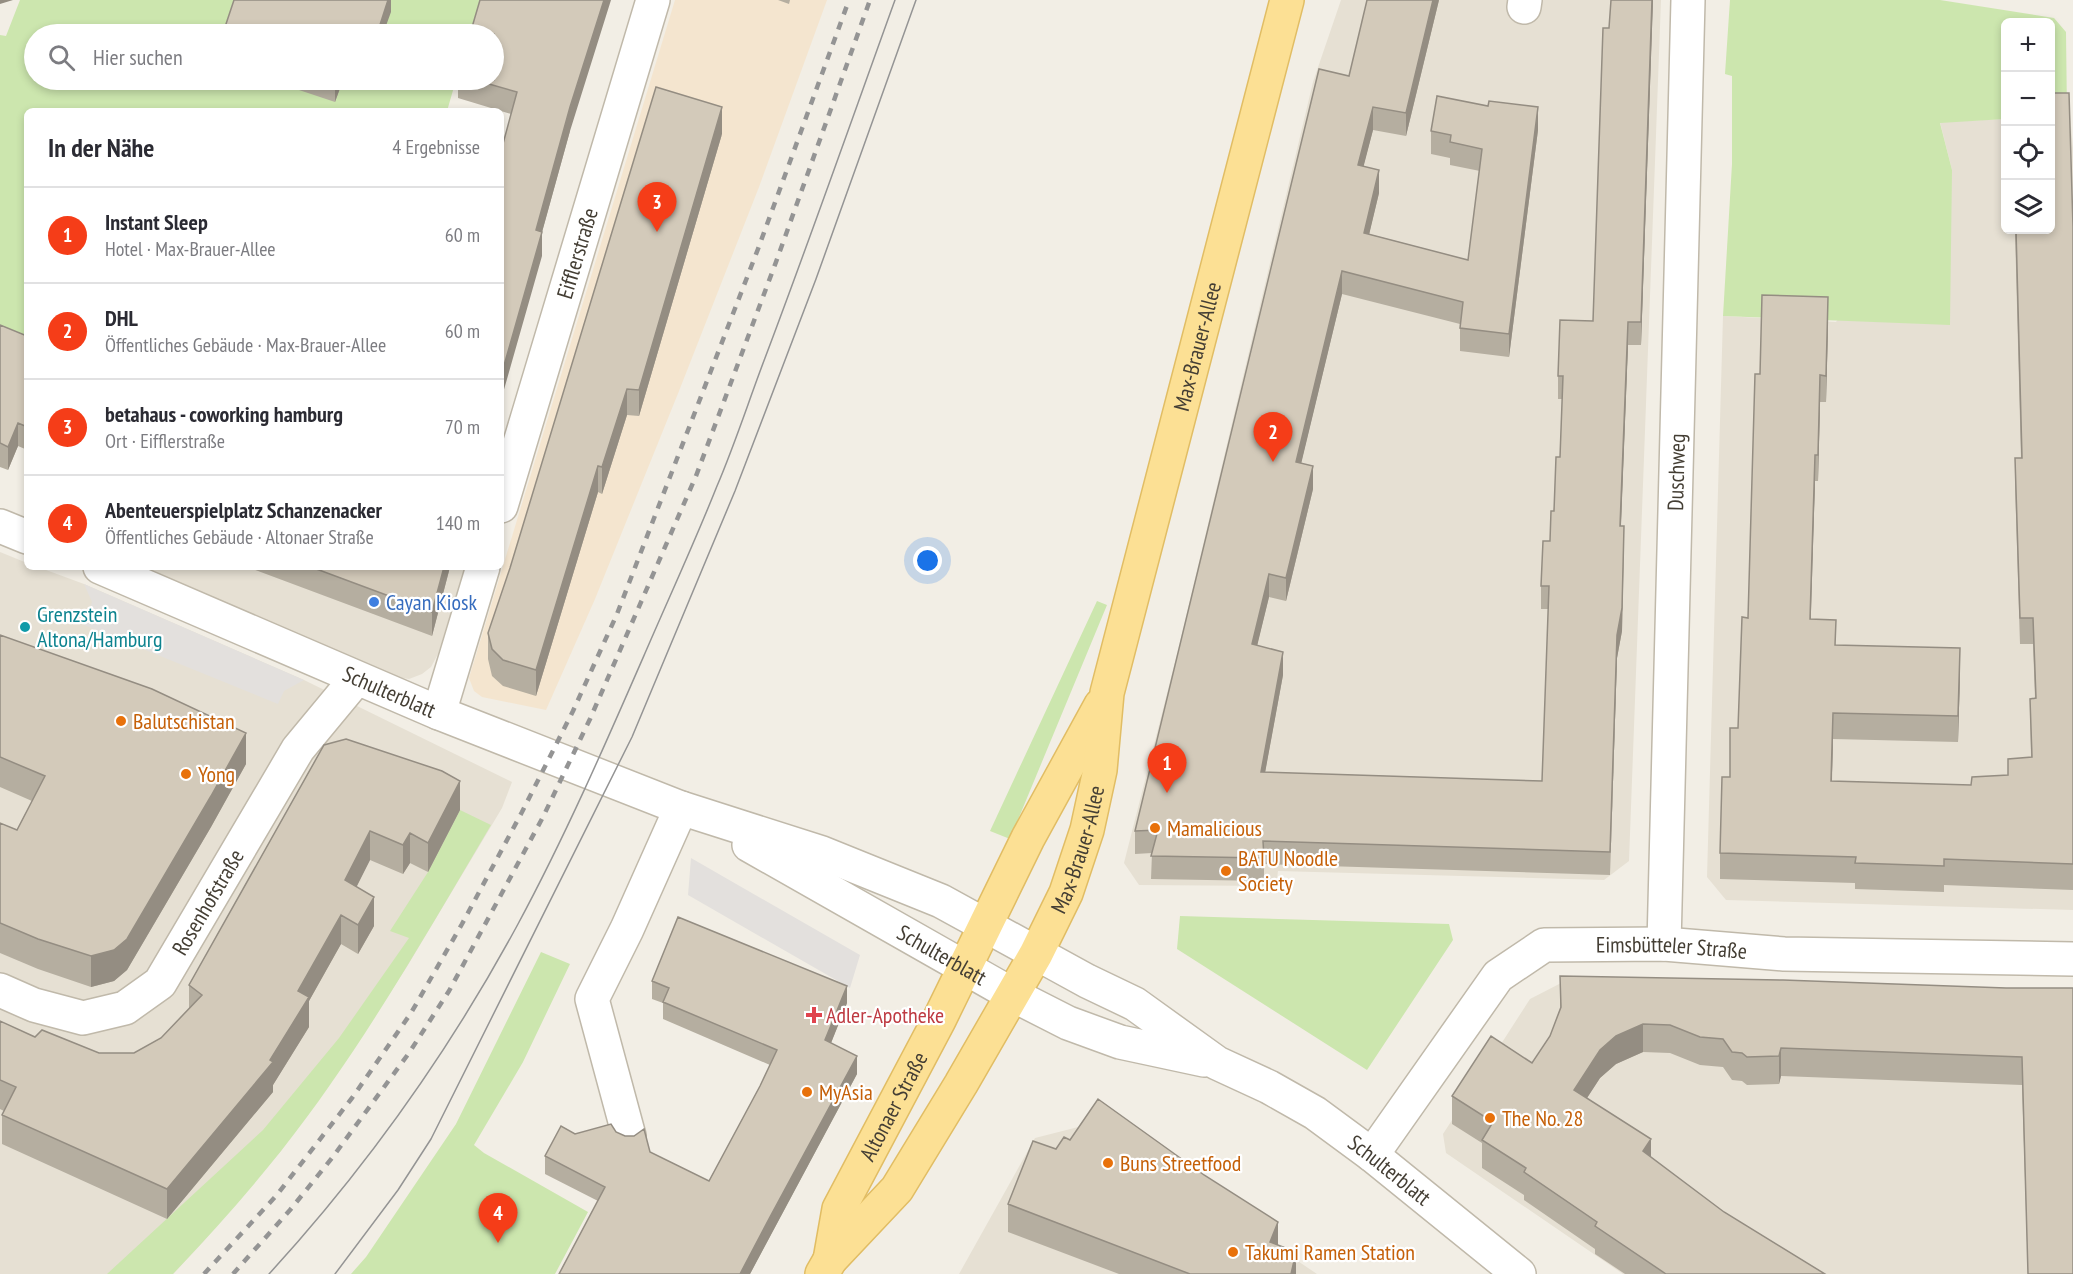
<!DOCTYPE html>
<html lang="de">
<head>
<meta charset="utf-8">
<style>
	body { margin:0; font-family:"PT Sans Narrow",sans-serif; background:#f7f7f7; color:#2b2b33 }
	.controls { position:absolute; right:18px; top:18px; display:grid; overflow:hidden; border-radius:9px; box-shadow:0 3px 9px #0003 }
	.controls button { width:54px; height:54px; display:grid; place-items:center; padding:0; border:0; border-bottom:2px solid #e1e1e2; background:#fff; color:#2b2b33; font:30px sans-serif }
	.you { position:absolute; left:928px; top:561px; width:21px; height:21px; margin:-15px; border:4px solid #fff; border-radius:50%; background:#1a73e8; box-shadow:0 0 0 9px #1a73e833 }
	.badge { display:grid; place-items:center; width:39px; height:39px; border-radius:50%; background:#f53d18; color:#fff; font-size:20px; font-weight:700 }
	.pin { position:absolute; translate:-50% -50px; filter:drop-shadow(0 2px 3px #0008) }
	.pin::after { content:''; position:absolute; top:32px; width:21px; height:18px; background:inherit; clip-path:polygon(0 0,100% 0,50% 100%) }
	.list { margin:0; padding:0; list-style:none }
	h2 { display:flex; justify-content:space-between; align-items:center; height:78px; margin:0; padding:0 24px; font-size:26px }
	h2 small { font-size:20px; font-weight:400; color:#7c7c81 }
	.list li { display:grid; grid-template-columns:39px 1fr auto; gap:18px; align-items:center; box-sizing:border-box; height:96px; padding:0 24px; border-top:2px solid #e1e1e2 }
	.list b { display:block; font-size:22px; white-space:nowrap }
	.list p { margin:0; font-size:20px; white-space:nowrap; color:#7c7c81 }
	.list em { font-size:20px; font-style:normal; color:#7c7c81 }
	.icon { flex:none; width:33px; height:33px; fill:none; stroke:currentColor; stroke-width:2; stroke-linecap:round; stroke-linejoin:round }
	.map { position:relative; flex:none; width:2073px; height:1274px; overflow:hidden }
	.search { position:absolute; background:#fff; box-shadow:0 3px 9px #0003; left:24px; top:24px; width:480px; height:66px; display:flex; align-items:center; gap:15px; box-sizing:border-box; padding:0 21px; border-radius:33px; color:#7c7c81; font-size:22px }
	.panel { position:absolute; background:#fff; box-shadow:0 3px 9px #0003; left:24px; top:108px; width:480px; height:462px; border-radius:9px }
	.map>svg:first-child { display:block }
</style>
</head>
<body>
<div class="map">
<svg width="2073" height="1274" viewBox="0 0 2073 1274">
	<rect width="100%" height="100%" fill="#f2eee5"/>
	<path fill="#e6e0d3" d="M 1341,0 L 1661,0 L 1629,861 L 1604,880 L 1278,871 L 1276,886 L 1139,885 L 1124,863 L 1179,646 L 1313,82 Z
		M 2070,115 L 2073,148 L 2073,910 L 1726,900 L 1707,877 L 1723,316 L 1836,322 L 1952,170 L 1940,122 L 2005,119 L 2006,230 L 2050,230 L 2051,116 Z
		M 0,552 L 27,563 L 27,567 L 38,567 L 84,584 L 304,680 L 512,782 L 502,808 L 408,965 L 347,1059 L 281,1151 L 203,1242 L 173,1274 L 0,1274 Z
		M 138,567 L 465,567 L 438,654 L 431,667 L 422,674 L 409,679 L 397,677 Z
		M 1565,981 L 2073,996 L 2073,1274 L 1623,1274 L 1446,1153 L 1443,1134 L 1530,999 Z
		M 1094,1123 L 1317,1274 L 959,1274 L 1035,1138 Z"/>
	<path fill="#f4e5cf" d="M 675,0 L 827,0 L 759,187 L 679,391 L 595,599 L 546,710 L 482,697 L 474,691 L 469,678 Z"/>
	<path fill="#cce6ae" d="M 20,0 L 481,0 L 470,34 L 34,34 L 34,80 L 456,80 L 447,111 L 27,111 L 27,360 L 0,349 L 0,35 L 6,36 Z
		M 1730,0 L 1940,0 L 2054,18 L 2066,32 L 2067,115 L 2051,116 L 2050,22 L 2006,22 L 2005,119 L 1940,123 L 1952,170 L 1950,325 L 1723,316 L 1732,164 L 1732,76 L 1725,74 Z
		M 1097,601 L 1107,605 L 1010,839 L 990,831 Z
		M 460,810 L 491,825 C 425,936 361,1050 281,1151 C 247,1194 210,1235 173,1274 L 107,1274 L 263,1130 L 339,1038 L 409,938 L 390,931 L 428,872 Z
		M 1180,916 L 1449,924 L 1453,940 L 1367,1070 L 1177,949 Z
		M 541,952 L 570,964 L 523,1062 L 474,1145 L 484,1153 L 588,1212 L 555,1274 L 351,1274 L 366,1257 L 456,1124 Z"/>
	<path fill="#e3e0dd" d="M 84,584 L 304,680 L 284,691 L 278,704 L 84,625 L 92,602 Z
		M 691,858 L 860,955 L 850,988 L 688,895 Z"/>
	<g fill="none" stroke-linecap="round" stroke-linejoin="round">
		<g stroke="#c0b9aa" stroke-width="36">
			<g id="minor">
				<path d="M 1524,7 L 1525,0"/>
				<path id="s1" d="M 501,506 L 653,0"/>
				<path d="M 0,526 L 27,537"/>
				<path id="s2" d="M 100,567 L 439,713 L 681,808 L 822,853 L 941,901 L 1087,981 L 1135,1004 L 1217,1063 L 1269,1087 L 1315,1113 L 1372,1155 L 1519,1274"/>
				<path d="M 439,713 L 483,567"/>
				<path id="s3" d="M 749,845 L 1013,995 L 1068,1023 L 1120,1042 L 1204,1060"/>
				<path id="s4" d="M 1664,944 L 1688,0"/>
				<path id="s5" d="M 0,990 L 34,1005 L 83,1018 L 125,1008 L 160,983 L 298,749 L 356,679"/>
				<path d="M 629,1136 L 592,999 L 627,929 L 681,808"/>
				<path id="s6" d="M 1372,1155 L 1498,976 L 1544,945 L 1664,944 L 1784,954 L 2073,959"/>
			</g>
		</g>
		<g stroke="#e1bd64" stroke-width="36">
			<g id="major">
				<path id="s7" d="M 830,1260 L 839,1209 L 939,1020 L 1028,838 L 1101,705"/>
				<path id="s8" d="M 822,1274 L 830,1260 L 897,1189 L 961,1084 L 1036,954 L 1066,893 L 1087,830 L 1100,770 L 1107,693 L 1287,0"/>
			</g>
		</g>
		<use href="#minor" stroke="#fff" stroke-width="33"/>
		<use href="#major" stroke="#fce094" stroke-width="33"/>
		<path stroke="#949494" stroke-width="1.5" d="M 269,1274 C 366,1168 450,1050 518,924 C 567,833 608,738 649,644 C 672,591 696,539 717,486 C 735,444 749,400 765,358 C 810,239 852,119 895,0
			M 335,1274 L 398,1190 L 431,1139 L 632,737 L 735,491 L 816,279 L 916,0"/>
		<path stroke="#949494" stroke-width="4.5" stroke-dasharray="8 8" stroke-linecap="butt" d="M 204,1274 L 276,1196 L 352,1098 L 411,1013 L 462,924 L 522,812 L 573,711 L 617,614 L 758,249 L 849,0
			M 233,1274 L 290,1210 L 332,1158 L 409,1053 L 449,991 L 543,817 L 590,719 L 696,476 L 776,262 L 870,0"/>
	</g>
	<path fill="#b5aea0" d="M 480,0 L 570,131 L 542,232 L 542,256 L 511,114 L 458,98 L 458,80 L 494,80 Z
		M 778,0 L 790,0 L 789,4 Z
		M 1439,0 L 1406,136 L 1373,130 L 1363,167 L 1379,193 L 1369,234 L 1468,260 L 1480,171 L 1450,165 L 1450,158 L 1431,154 L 1431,131 L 1538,130 L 1509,357 L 1460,351 L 1460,324 L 1342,294 L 1301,463 L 1313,489 L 1286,601 L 1269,597 L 1257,645 L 1283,675 L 1265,772 L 1542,781 L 1549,609 L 1541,609 L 1541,586 L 1550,541 L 1560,457 L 1563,399 L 1558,399 L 1558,376 L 1593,321 L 1611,0 L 1653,0 L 1641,345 L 1628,345 L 1621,526 L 1624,549 L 1622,631 L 1617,658 L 1610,875 L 1264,864 L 1264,881 L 1151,879 L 1152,853 L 1135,854 L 1135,831 L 1349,76 Z
		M 269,80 L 343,80 L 335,102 Z
		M 722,134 L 639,416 L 627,415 L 602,494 L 598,492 L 536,696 L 503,686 L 492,676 L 488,659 L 488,633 Z
		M 2073,227 L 2073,890 L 1944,885 L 1944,892 L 1855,889 L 1855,883 L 1720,879 L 1720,853 L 1730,777 L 1738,728 L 1748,618 L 1760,374 L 1828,323 L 1826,402 L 1820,402 L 1818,481 L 1815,481 L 1810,619 L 1836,645 L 1960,674 L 1958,742 L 1833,739 L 1832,781 L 1971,785 L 2008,775 L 2031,757 L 2030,699 L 2035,698 L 2033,644 L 2020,644 L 2015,484 L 2015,458 L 2021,458 L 2015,230 L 2050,230 Z
		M 0,325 L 27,336 L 27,445 L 25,449 L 18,446 L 8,470 L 0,467 Z
		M 247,567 L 450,567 L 432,636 Z
		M 0,635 L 246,764 L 211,827 L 127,970 L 114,981 L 91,987 L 38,969 L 0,953 L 0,823 L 17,830 L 32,801 L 0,787 Z
		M 324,745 L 460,810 L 428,872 L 410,863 L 403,874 L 370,860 L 356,887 L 374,926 L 358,954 L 341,944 L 309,1001 L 309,1027 L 273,1085 L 273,1092 L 167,1219 L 2,1144 L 2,1115 L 4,1111 L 0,1109 L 0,1021 L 35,1037 L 99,1053 L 134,1053 L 161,1038 L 189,1009 L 189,985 Z
		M 1560,976 L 2006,988 L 2073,1274 L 2028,1274 L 2022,1085 L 1781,1076 L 1779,1084 L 1747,1085 L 1742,1081 L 1732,1080 L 1723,1067 L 1700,1065 L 1670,1053 L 1643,1052 L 1616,1064 L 1600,1078 L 1587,1098 L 1651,1157 L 1724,1212 L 1825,1274 L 1625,1274 L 1595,1254 L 1595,1249 L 1524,1200 L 1524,1195 L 1482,1168 L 1482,1143 L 1452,1124 L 1452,1096 L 1532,1063 L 1550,1036 L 1560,1009 Z
		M 652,981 L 847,1003 L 831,1043 L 857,1074 L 750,1274 L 559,1274 L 598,1201 L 545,1174 L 545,1156 L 575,1134 L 616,1132 L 650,1152 L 709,1181 L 760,1086 L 770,1065 L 663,1019 L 663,1003 L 652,999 Z
		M 1008,1204 L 1278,1245 L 1296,1274 L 1119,1274 L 1008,1232 Z"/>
	<path fill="#948d82" d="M 0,0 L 13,0 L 0,4 Z
		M 388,0 L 391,0 L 391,12 L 383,34 L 377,34 Z
		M 604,0 L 611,0 L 570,131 L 536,254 L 536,230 L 570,107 Z
		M 1433,0 L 1439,0 L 1406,136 L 1406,113 Z
		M 1652,0 L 1653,0 L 1641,345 L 1641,322 Z
		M 336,80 L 343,80 L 335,102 L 335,84 Z
		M 722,107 L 722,134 L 639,416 L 639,390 Z
		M 1373,107 L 1373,130 L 1358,188 L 1358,165 Z
		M 1538,107 L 1538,130 L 1509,357 L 1509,334 Z
		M 1379,170 L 1379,193 L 1364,256 L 1364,233 Z
		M 542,232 L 542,256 L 501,400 L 501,376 Z
		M 1342,271 L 1342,294 L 1296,485 L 1296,462 Z
		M 1828,297 L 1828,323 L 1826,402 L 1826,376 Z
		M 1628,322 L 1628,345 L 1620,549 L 1620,526 Z
		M 1820,375 L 1820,402 L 1818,481 L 1818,455 Z
		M 627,389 L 627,415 L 602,494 L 602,467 Z
		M 27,422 L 27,445 L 25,449 L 25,426 Z
		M 18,423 L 18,446 L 8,470 L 8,447 Z
		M 1815,455 L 1815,481 L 1810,645 L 1810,619 Z
		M 598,466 L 598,492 L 536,696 L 536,670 Z
		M 1313,466 L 1313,489 L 1286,601 L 1286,578 Z
		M 1624,526 L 1622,631 L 1617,658 L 1610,875 L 1617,635 Z
		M 444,567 L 450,567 L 432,636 L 432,612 Z
		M 1269,574 L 1269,597 L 1252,667 L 1252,644 Z
		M 1960,648 L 1960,674 L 1958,742 L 1958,716 Z
		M 1283,652 L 1283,675 L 1261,795 L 1261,772 Z
		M 1833,713 L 1833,739 L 1831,807 L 1831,781 Z
		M 246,733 L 246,764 L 211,827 L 127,970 L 114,981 L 91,987 L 91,956 Z
		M 460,781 L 460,810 L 428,872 L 428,843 Z
		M 370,831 L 370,860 L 345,910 L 345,880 Z
		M 410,833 L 410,863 L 403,874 L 403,845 Z
		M 374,897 L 374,926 L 358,954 L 358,925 Z
		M 341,915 L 341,944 L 309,1001 L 309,1027 L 273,1085 L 273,1092 L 167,1219 L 167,1189 L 270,1060 L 298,991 Z
		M 847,986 L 847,1003 L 825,1058 L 825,1040 Z
		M 1643,1024 L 1643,1052 L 1616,1064 L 1600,1078 L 1574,1118 L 1574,1090 L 1600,1050 L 1616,1036 Z
		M 1781,1048 L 1781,1076 L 1779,1084 L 1779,1056 Z
		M 857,1056 L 857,1074 L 750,1274 L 740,1274 L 771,1215 Z
		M 1651,1139 L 1651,1167 L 1643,1151 Z
		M 1278,1222 L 1278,1250 L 1270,1242 Z
		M 1296,1252 L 1296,1274 L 1291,1274 Z"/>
	<path fill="#d3caba" stroke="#948d82" stroke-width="1.5" d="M 234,0 L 388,0 L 377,34 L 228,34 L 223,33 Z
		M 480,0 L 604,0 L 570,107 L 536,230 L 542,232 L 501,376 L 501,151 L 517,92 L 475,80 L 494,80 L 494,34 L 470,34 Z
		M 1367,0 L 1433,0 L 1406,113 L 1373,107 L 1358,165 L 1379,170 L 1364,233 L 1468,260 L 1482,149 L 1450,142 L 1451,135 L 1431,131 L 1437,96 L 1488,106 L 1489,101 L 1538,107 L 1509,334 L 1460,328 L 1463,302 L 1342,271 L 1296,462 L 1313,466 L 1286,578 L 1269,574 L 1252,644 L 1283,652 L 1261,772 L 1542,781 L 1549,586 L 1541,586 L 1543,541 L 1550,541 L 1551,511 L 1554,511 L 1556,457 L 1560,457 L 1563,376 L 1558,376 L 1560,320 L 1593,321 L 1603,28 L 1609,28 L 1611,0 L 1652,0 L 1641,322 L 1628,322 L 1620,526 L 1624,526 L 1622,608 L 1617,635 L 1610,852 L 1263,841 L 1264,858 L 1151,856 L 1158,830 L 1135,831 L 1319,69 L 1349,76 Z
		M 322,80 L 336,80 L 335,84 Z
		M 656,87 L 722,107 L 639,390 L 627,389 L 602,467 L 598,466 L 536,670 L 503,660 L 492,649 L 488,633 L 510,568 Z
		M 2050,93 L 2069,93 L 2073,227 L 2073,864 L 1944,859 L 1944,866 L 1855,863 L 1856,857 L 1720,853 L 1722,777 L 1730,777 L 1730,728 L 1738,728 L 1742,617 L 1748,618 L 1755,374 L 1760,374 L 1762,295 L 1828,297 L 1826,376 L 1820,375 L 1818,455 L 1815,455 L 1810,619 L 1836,620 L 1835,645 L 1960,648 L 1958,716 L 1833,713 L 1831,781 L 1971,785 L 1972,777 L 2008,775 L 2008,759 L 2032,757 L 2030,699 L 2036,698 L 2033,618 L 2020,618 L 2015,458 L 2022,458 L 2016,230 L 2050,230 Z
		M 0,325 L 27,336 L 27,422 L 25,426 L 18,423 L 8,447 L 0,443 Z
		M 311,567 L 444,567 L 432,612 Z
		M 0,635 L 152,689 L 246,733 L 211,796 L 127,939 L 114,950 L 91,956 L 38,939 L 0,923 L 0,823 L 17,830 L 45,776 L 0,757 Z
		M 346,739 L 442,771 L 460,781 L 428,843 L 410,833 L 403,845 L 370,831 L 345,880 L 374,897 L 358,925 L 341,915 L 298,991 L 309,997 L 270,1060 L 273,1062 L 167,1189 L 2,1115 L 16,1087 L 0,1080 L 0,1021 L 35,1037 L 42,1030 L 99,1053 L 134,1053 L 161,1038 L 202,995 L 189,985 L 324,745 Z
		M 678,917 L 847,986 L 825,1040 L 857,1056 L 771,1215 L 740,1274 L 559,1274 L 605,1187 L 545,1156 L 561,1126 L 575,1134 L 611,1124 L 616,1132 L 625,1136 L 634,1136 L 644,1129 L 650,1152 L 709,1181 L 760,1086 L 777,1050 L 663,1002 L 669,988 L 652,981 Z
		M 1560,976 L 1783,980 L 2006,988 L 2073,988 L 2073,1274 L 2028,1274 L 2022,1057 L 1781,1048 L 1779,1056 L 1747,1057 L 1742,1053 L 1732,1052 L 1723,1039 L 1700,1037 L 1670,1025 L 1643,1024 L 1616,1036 L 1600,1050 L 1574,1090 L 1651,1139 L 1643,1151 L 1724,1212 L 1825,1274 L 1666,1274 L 1595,1226 L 1597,1222 L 1524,1172 L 1526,1168 L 1482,1140 L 1493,1122 L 1452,1096 L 1491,1036 L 1532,1063 L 1550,1036 L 1561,1007 Z
		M 1098,1099 L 1204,1175 L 1278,1222 L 1270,1242 L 1296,1252 L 1291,1274 L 1190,1274 L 1008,1204 L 1033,1141 L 1056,1149 L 1064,1137 L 1070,1140 Z"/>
	<circle fill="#3f7fe0" stroke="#fff" stroke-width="2" cx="374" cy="602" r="6"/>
	<circle fill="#0f9aa8" stroke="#fff" stroke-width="2" cx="25" cy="627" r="6"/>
	<g fill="#e8710a" stroke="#fff" stroke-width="2">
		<circle cx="121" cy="721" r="6"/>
		<circle cx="186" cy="774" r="6"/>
		<circle cx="1155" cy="828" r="6"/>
		<circle cx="1226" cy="871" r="6"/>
		<circle cx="807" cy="1092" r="6"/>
		<circle cx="1490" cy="1118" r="6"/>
		<circle cx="1108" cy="1163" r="6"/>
		<circle cx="1233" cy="1252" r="6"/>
	</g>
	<path fill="#e0444e" stroke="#fff" stroke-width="2" d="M811 1006h6v6h6v6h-6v6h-6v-6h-6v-6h6z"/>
	<g text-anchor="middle" stroke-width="4.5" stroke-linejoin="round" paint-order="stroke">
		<g font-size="22" fill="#443e34" stroke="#fff">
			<text dy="8" stroke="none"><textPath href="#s1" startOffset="264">Eifflerstraße</textPath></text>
			<text dy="8" stroke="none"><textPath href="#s8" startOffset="1018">Max-Brauer-Allee</textPath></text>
			<text dy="8" stroke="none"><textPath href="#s4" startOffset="472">Duschweg</textPath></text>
			<text dy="8" stroke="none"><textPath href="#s2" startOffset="315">Schulterblatt</textPath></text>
			<text dy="8" stroke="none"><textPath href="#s8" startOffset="500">Max-Brauer-Allee</textPath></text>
			<text dy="8" stroke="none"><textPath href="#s5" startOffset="268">Rosenhofstraße</textPath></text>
			<text dy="8" stroke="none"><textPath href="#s6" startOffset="402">Eimsbütteler Straße</textPath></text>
			<text dy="8" stroke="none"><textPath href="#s3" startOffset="222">Schulterblatt</textPath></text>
			<text dy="8" stroke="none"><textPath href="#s7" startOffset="168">Altonaer Straße</textPath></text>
			<text dy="8" stroke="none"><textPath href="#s2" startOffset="1430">Schulterblatt</textPath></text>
		</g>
		<g font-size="22" fill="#366cbe" stroke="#fff" text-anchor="start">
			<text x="386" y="610">Cayan Kiosk</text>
		</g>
		<g font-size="22" fill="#0d838f" stroke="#fff" text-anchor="start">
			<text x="37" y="622">Grenzstein<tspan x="37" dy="25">Altona/Hamburg</tspan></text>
		</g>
		<g font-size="22" fill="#c56008" stroke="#fff" text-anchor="start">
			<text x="133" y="729">Balutschistan</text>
			<text x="198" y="782">Yong</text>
			<text x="1167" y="836">Mamalicious</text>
			<text x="1238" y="866">BATU Noodle<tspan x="1238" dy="25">Society</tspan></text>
			<text x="819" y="1100">MyAsia</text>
			<text x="1502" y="1126">The No. 28</text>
			<text x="1120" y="1171">Buns Streetfood</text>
			<text x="1245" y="1260">Takumi Ramen Station</text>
		</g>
		<g font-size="22" fill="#be3a42" stroke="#fff" text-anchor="start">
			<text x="826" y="1023">Adler-Apotheke</text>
		</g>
	</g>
</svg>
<div class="controls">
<button>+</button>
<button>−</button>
<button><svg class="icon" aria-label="locate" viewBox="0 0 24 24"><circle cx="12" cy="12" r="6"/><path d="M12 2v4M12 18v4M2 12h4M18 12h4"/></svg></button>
<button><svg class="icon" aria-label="layers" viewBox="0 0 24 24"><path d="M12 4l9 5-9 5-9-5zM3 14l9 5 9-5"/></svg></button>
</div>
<div class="you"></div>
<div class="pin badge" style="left:1167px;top:793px">1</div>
<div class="pin badge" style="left:1273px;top:462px">2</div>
<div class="pin badge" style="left:657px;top:232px">3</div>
<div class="pin badge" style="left:498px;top:1243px">4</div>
<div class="search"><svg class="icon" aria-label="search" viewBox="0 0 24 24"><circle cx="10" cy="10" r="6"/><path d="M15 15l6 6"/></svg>Hier suchen</div>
<section class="panel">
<h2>In der Nähe<small>4 Ergebnisse</small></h2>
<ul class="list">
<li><span class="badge">1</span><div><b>Instant Sleep</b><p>Hotel · Max-Brauer-Allee</p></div><em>60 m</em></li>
<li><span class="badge">2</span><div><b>DHL</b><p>Öffentliches Gebäude · Max-Brauer-Allee</p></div><em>60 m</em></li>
<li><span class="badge">3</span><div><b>betahaus - coworking hamburg</b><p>Ort · Eifflerstraße</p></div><em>70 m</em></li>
<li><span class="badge">4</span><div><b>Abenteuerspielplatz Schanzenacker</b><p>Öffentliches Gebäude · Altonaer Straße</p></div><em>140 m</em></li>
</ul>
</section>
</div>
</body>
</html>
